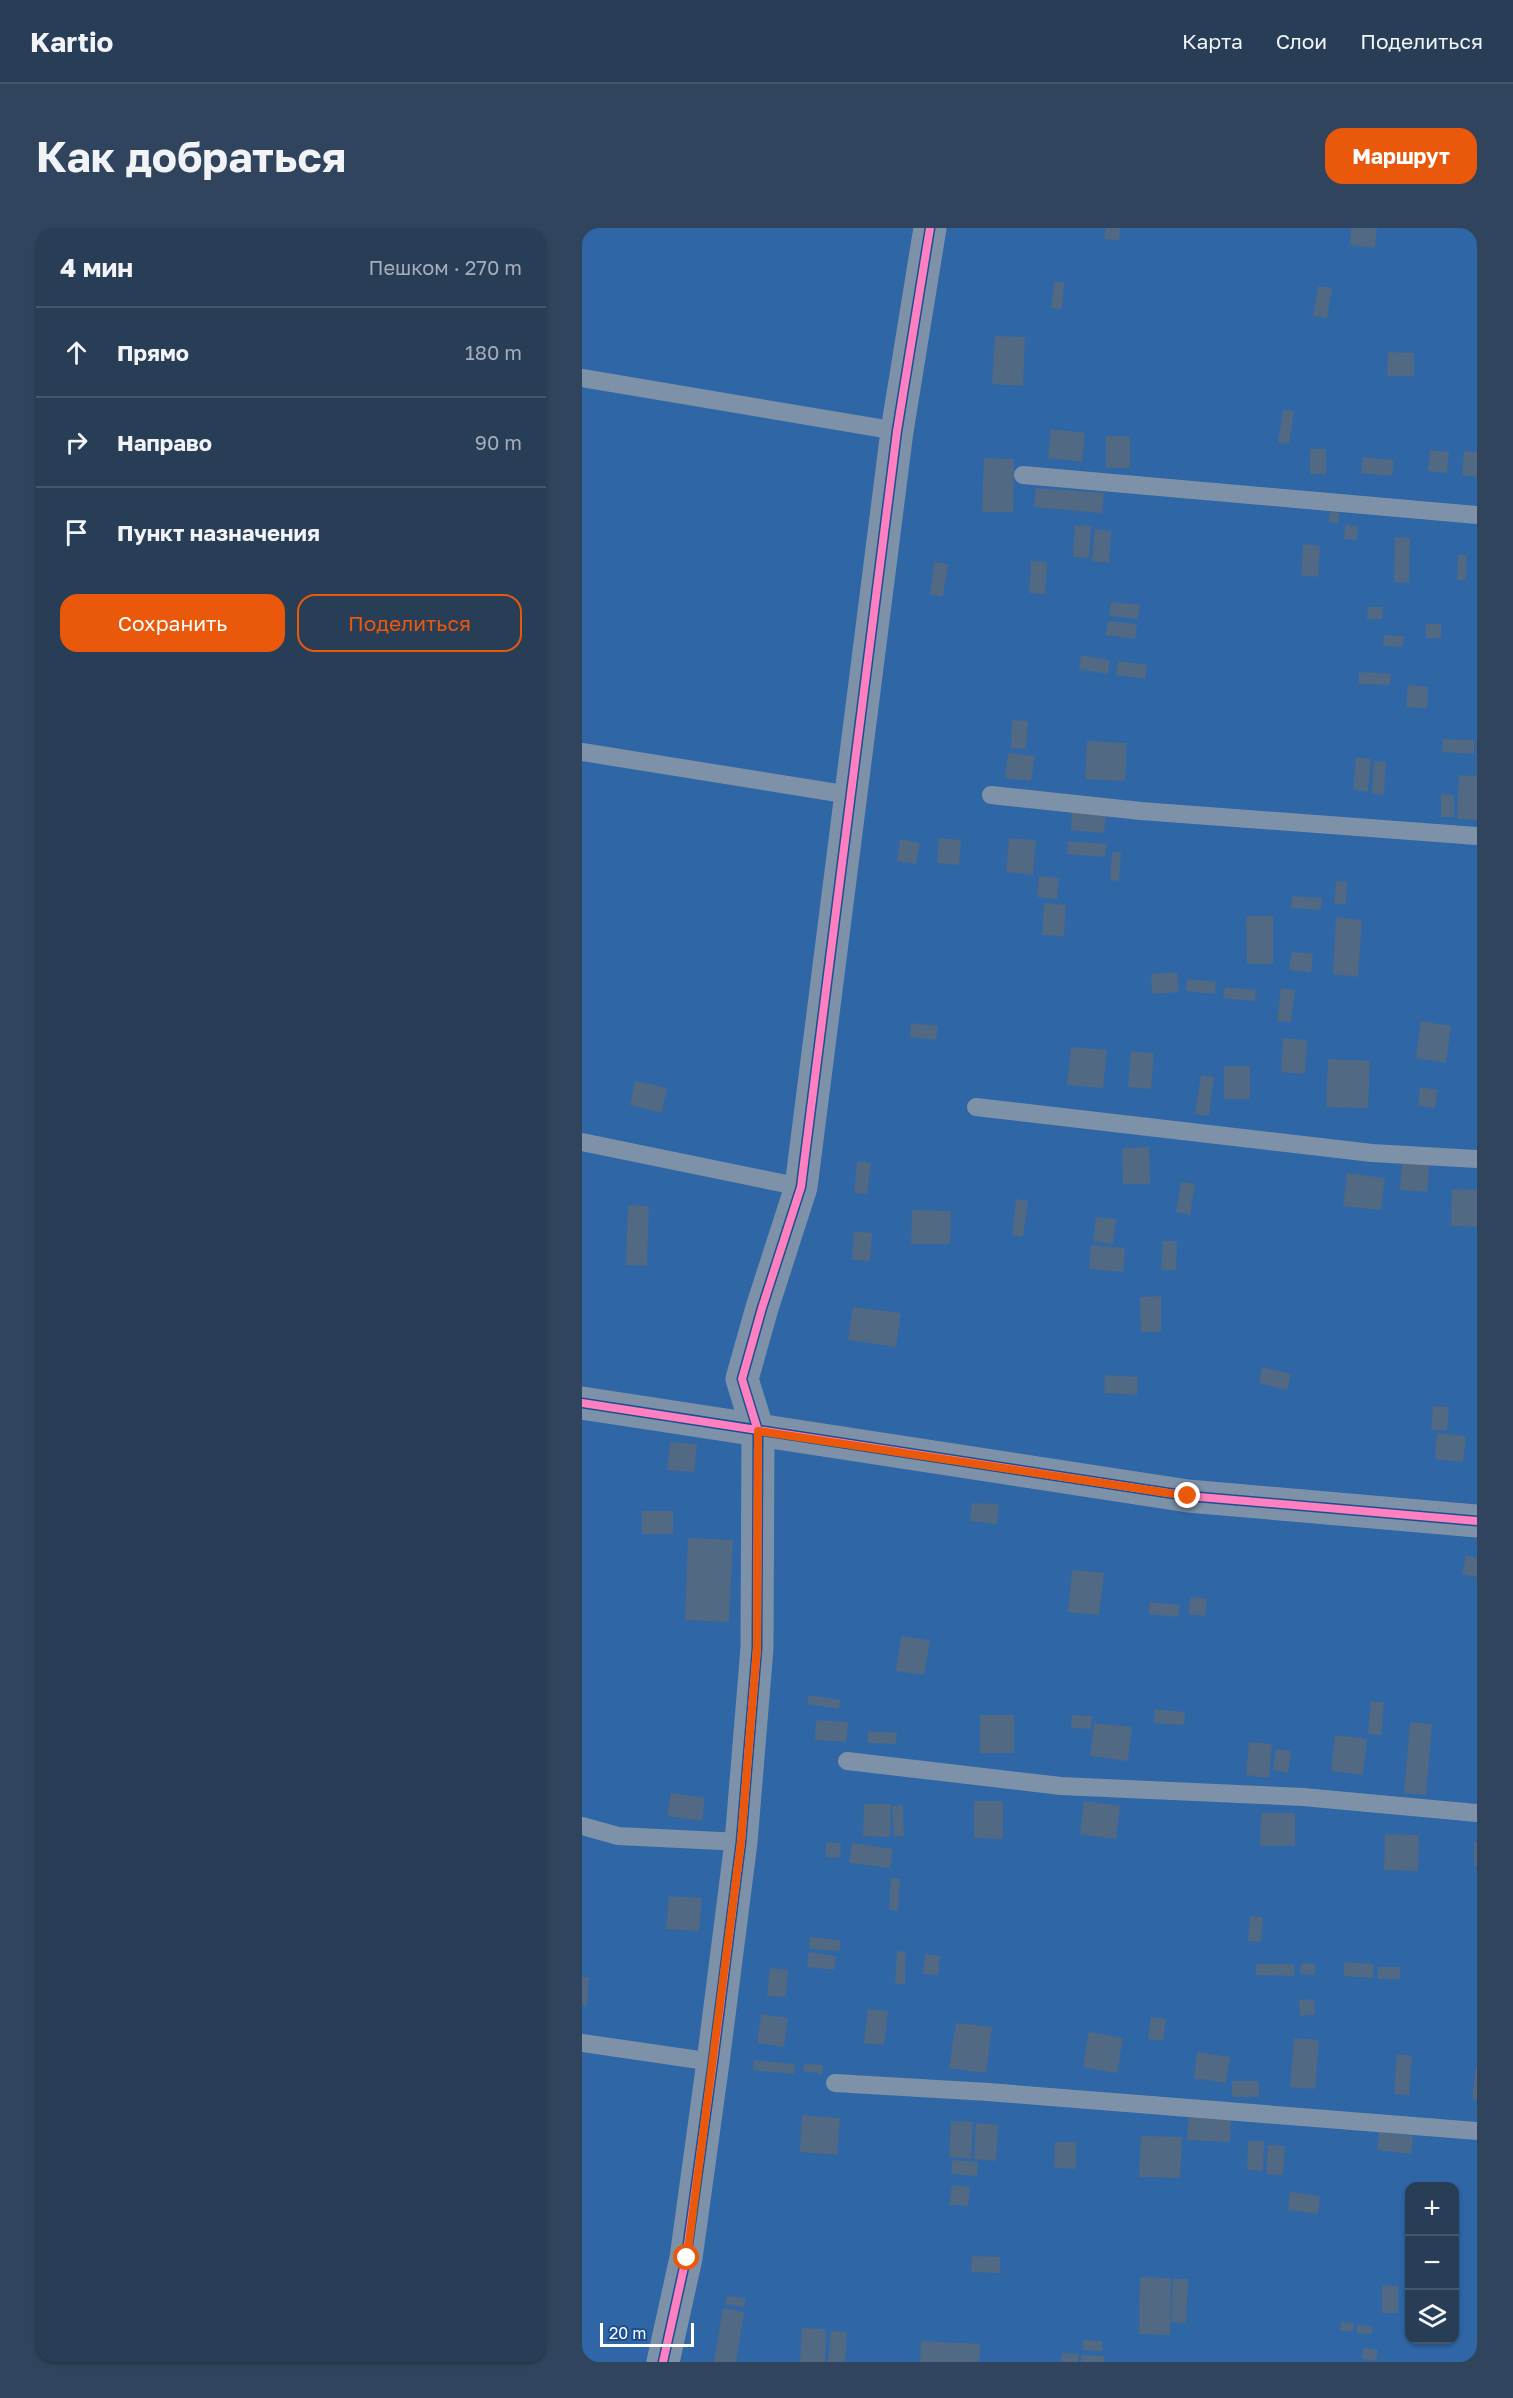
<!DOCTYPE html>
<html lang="ru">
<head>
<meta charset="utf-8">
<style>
	body { margin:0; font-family:"Golos Text",sans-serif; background:#30455d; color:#f1f3f6 }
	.controls { position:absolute; right:18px; bottom:18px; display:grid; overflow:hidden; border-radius:12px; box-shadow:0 2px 4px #0004 }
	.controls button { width:54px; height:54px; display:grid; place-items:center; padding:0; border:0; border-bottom:2px solid #44576d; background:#283e57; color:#f1f3f6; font:30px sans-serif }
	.scale { position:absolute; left:18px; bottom:15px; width:94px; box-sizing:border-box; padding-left:6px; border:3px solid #fff; border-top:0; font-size:16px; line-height:21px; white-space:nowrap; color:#fff; -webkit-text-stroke:4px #1b4f8f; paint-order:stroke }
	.stop { position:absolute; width:18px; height:18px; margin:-14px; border:4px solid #ea580c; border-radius:50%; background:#fff }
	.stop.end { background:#ea580c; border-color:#fff; box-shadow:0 2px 6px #0008 }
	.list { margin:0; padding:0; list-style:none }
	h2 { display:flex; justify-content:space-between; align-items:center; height:78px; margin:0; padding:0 24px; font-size:26px }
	h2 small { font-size:20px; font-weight:400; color:#a5aeba }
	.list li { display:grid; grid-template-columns:39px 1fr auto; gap:18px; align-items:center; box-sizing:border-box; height:90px; padding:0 24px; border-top:2px solid #44576d }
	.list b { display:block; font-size:22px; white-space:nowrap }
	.list em { font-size:20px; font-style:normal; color:#a5aeba }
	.actions { display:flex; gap:12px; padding:18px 24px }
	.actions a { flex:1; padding:14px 0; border:2px solid #ea580c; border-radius:18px; text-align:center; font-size:21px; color:#ea580c }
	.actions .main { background:#ea580c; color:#fff }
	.icon { flex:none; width:33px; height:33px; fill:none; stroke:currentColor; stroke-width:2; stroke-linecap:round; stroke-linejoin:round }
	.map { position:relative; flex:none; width:895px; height:2134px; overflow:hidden; border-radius:18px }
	header { display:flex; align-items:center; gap:36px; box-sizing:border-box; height:84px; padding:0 30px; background:#283e57; border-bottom:2px solid #44576d }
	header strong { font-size:28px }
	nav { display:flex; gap:33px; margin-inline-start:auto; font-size:21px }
	.intro { display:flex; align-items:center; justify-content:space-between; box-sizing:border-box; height:144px; padding:0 36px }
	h1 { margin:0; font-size:42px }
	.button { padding:15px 27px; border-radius:18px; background:#ea580c; color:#fff; font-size:21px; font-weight:700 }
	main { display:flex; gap:36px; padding:0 36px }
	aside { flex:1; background:#283e57; border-radius:18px; box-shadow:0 2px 4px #0004 }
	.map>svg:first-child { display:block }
</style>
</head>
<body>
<header>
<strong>Kartio</strong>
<nav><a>Карта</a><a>Слои</a><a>Поделиться</a></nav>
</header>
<div class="intro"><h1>Как добраться</h1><a class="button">Маршрут</a></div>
<main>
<aside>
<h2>4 мин<small>Пешком · 270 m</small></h2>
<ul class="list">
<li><svg class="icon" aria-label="ahead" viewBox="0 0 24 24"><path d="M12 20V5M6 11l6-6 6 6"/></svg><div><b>Прямо</b></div><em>180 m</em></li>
<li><svg class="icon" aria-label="right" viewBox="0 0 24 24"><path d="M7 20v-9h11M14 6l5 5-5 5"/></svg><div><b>Направо</b></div><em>90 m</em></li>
<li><svg class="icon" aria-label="arrive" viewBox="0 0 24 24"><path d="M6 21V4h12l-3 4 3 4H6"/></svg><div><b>Пункт назначения</b></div></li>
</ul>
<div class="actions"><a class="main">Сохранить</a><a>Поделиться</a></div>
</aside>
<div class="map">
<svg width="895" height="2134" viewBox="0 0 895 2134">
	<rect width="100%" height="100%" fill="#365274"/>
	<path fill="#2f66a5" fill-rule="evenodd" d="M 0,0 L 895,0 L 895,2134 L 0,2134 ZM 828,1958 L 872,1958 L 872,2112 L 828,2112 Z"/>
	<path fill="#526984" d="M 524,0 L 538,0 L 537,12 L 522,11 Z
		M 769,0 L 795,0 L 793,20 L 768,17 Z
		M 472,54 L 482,54 L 480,81 L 469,80 Z
		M 736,58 L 750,60 L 745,90 L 731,88 Z
		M 413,108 L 443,109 L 441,158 L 410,156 Z
		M 806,124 L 832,125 L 832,148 L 805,148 Z
		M 701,182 L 712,183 L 707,216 L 696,214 Z
		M 469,201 L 503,205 L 500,234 L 466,230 Z
		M 524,208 L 548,208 L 548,240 L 524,240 Z
		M 728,221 L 744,221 L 744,246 L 728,246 Z
		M 848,222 L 867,224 L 865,245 L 846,243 Z
		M 882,223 L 895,224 L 895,249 L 880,247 Z
		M 781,229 L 812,232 L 810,248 L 779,245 Z
		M 402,230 L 432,231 L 431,284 L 400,284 Z
		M 454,260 L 522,265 L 520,285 L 452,279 Z
		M 748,284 L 757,285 L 757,295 L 747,294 Z
		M 493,297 L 509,298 L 507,330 L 491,329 Z
		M 763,297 L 776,298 L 775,312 L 762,311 Z
		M 513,301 L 529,303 L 527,335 L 510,333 Z
		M 813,309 L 828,310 L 827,355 L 812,354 Z
		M 721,316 L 738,318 L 736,349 L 719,347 Z
		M 876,327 L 885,327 L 884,352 L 875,352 Z
		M 449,333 L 465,334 L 463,366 L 447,365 Z
		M 352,334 L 366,336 L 361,368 L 348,367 Z
		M 529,374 L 558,377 L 556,391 L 527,388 Z
		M 786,379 L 801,379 L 800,391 L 785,391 Z
		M 526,393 L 555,396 L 553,411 L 524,407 Z
		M 844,396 L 859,396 L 859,410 L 844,410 Z
		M 802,407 L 822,408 L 821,419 L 801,418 Z
		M 499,427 L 528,432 L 526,446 L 497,441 Z
		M 536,433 L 565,437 L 563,451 L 534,447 Z
		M 777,444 L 809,446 L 808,457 L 777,456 Z
		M 826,457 L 846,459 L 845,481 L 824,479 Z
		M 430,492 L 446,493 L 444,521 L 429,520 Z
		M 861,511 L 893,512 L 892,526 L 860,524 Z
		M 505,513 L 545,515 L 543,553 L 503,551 Z
		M 426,525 L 453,528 L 449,553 L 423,550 Z
		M 774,529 L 789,531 L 786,564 L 771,562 Z
		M 792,533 L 804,534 L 802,567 L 790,566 Z
		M 877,547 L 895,548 L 895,592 L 875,591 Z
		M 859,566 L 872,567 L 872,589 L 859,589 Z
		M 490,583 L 524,586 L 522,605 L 489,602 Z
		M 357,610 L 379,612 L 377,637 L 355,635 Z
		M 427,610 L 454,612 L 451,647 L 424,644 Z
		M 318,611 L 338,615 L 334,636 L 315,633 Z
		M 486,613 L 525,616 L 523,629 L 485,626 Z
		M 530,624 L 539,624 L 537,653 L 528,652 Z
		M 457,648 L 477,650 L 475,671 L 455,669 Z
		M 754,653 L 765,654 L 764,676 L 752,676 Z
		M 710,668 L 740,670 L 739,682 L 709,680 Z
		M 462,675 L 484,677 L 482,708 L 460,707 Z
		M 664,688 L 691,688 L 691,736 L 665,736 Z
		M 754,689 L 780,692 L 776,749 L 751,746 Z
		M 710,724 L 731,726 L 729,744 L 707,742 Z
		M 595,744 L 597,764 L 570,766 L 569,746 Z
		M 605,751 L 634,754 L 633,766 L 604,763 Z
		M 643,759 L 674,762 L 673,773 L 641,770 Z
		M 699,760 L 713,762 L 709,794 L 695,793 Z
		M 839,793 L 869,798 L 864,835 L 834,830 Z
		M 329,795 L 356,798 L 354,812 L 328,809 Z
		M 701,810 L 725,812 L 723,846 L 699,844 Z
		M 489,819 L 525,822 L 521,860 L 485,857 Z
		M 549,823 L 572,825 L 569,861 L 546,859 Z
		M 746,831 L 788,833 L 786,880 L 744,879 Z
		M 642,838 L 668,838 L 668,871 L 642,871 Z
		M 619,847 L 632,849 L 627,888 L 613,886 Z
		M 53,853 L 85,860 L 80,885 L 48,877 Z
		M 838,859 L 856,862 L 853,880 L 836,878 Z
		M 567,919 L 568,956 L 541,956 L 540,920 Z
		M 275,933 L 289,935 L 285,966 L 272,965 Z
		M 820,934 L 847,936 L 845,964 L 818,962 Z
		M 765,945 L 803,950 L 799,982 L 761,978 Z
		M 599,954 L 613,956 L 608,987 L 594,984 Z
		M 870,961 L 895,962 L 895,999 L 869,998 Z
		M 434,971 L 446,973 L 441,1009 L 430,1007 Z
		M 46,977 L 67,978 L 65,1038 L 44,1037 Z
		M 330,982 L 369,983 L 368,1016 L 329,1016 Z
		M 514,989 L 534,991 L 531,1016 L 511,1013 Z
		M 272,1003 L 290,1005 L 288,1033 L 270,1032 Z
		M 581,1013 L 595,1013 L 594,1042 L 579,1042 Z
		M 509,1017 L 543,1020 L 541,1044 L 507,1041 Z
		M 579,1068 L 579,1104 L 559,1104 L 558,1069 Z
		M 271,1079 L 319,1085 L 314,1119 L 266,1112 Z
		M 680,1139 L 709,1146 L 705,1162 L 677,1155 Z
		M 523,1147 L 556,1149 L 555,1167 L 522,1165 Z
		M 851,1178 L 867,1179 L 865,1202 L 849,1202 Z
		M 855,1205 L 884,1208 L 881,1234 L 853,1231 Z
		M 88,1214 L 115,1216 L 112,1244 L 85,1242 Z
		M 390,1275 L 417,1276 L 415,1296 L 388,1293 Z
		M 60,1283 L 91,1283 L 91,1306 L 60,1306 Z
		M 106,1310 L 151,1312 L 147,1394 L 103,1392 Z
		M 884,1327 L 895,1330 L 895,1349 L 880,1346 Z
		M 490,1342 L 522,1345 L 517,1387 L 486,1384 Z
		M 609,1369 L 625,1371 L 623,1388 L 606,1386 Z
		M 568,1374 L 598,1377 L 596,1389 L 566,1386 Z
		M 319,1408 L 348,1412 L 342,1447 L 314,1443 Z
		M 227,1467 L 258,1472 L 257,1481 L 225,1476 Z
		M 789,1473 L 802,1474 L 799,1507 L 786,1506 Z
		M 573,1481 L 603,1484 L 602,1497 L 572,1495 Z
		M 398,1487 L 432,1487 L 432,1525 L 398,1525 Z
		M 490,1487 L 510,1488 L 509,1501 L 489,1500 Z
		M 234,1492 L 266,1494 L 264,1514 L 233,1512 Z
		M 828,1494 L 850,1496 L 844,1567 L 822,1565 Z
		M 512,1495 L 550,1499 L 546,1533 L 508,1528 Z
		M 286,1503 L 315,1505 L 314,1516 L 286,1515 Z
		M 753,1507 L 785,1511 L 781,1547 L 749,1543 Z
		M 667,1514 L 690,1516 L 687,1550 L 664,1547 Z
		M 694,1521 L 709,1523 L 706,1545 L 691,1542 Z
		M 89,1565 L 123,1570 L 120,1593 L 85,1588 Z
		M 392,1573 L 421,1573 L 421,1611 L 392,1610 Z
		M 502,1573 L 538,1578 L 534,1611 L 498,1606 Z
		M 282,1576 L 309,1576 L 308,1609 L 281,1608 Z
		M 321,1577 L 322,1608 L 312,1609 L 310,1578 Z
		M 679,1585 L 713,1585 L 713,1618 L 678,1618 Z
		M 803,1606 L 837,1607 L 836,1643 L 802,1642 Z
		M 244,1614 L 259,1615 L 258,1630 L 244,1629 Z
		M 892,1614 L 895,1614 L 895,1638 L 892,1638 Z
		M 270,1615 L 311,1621 L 308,1640 L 267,1635 Z
		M 309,1650 L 318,1651 L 316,1683 L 307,1682 Z
		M 87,1668 L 120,1670 L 117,1703 L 84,1701 Z
		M 668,1688 L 681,1689 L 679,1714 L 666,1713 Z
		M 228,1709 L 258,1712 L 258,1723 L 227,1721 Z
		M 315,1723 L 324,1724 L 323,1756 L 313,1756 Z
		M 227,1724 L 254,1728 L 252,1742 L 225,1739 Z
		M 343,1726 L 358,1728 L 356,1747 L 341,1746 Z
		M 762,1734 L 792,1736 L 791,1750 L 762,1748 Z
		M 719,1735 L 733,1736 L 733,1747 L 718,1746 Z
		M 674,1736 L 712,1736 L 712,1748 L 674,1747 Z
		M 796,1739 L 818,1739 L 818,1751 L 796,1751 Z
		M 188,1740 L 206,1742 L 204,1769 L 185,1768 Z
		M 0,1749 L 7,1749 L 5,1778 L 0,1777 Z
		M 732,1771 L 733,1786 L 718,1788 L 717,1772 Z
		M 286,1781 L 306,1783 L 302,1817 L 282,1815 Z
		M 179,1786 L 206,1790 L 202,1819 L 175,1815 Z
		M 569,1789 L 584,1791 L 581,1813 L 566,1811 Z
		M 374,1795 L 410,1799 L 404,1845 L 367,1840 Z
		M 507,1804 L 541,1810 L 535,1845 L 501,1839 Z
		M 712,1810 L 737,1812 L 733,1861 L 708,1859 Z
		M 615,1824 L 648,1829 L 644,1855 L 612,1850 Z
		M 815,1826 L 830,1828 L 827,1867 L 812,1866 Z
		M 172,1832 L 213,1836 L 212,1846 L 171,1842 Z
		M 222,1836 L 241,1837 L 240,1846 L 221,1843 Z
		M 894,1839 L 895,1839 L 895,1872 L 890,1871 Z
		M 650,1853 L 677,1853 L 677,1869 L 650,1869 Z
		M 220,1887 L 258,1890 L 255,1927 L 218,1924 Z
		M 607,1887 L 649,1889 L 648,1914 L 605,1912 Z
		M 369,1893 L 391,1894 L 389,1931 L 367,1929 Z
		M 394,1895 L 416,1897 L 414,1933 L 392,1931 Z
		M 797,1904 L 831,1908 L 829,1926 L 795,1922 Z
		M 559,1908 L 600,1909 L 598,1950 L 557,1949 Z
		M 666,1913 L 682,1913 L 681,1943 L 665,1942 Z
		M 473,1914 L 494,1914 L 494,1941 L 472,1940 Z
		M 686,1917 L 703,1918 L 701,1947 L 684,1946 Z
		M 370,1932 L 396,1934 L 395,1948 L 369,1946 Z
		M 370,1957 L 388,1959 L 386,1978 L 367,1977 Z
		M 708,1964 L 738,1968 L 736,1986 L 706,1982 Z
		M 390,2028 L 418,2029 L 418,2045 L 389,2044 Z
		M 558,2049 L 589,2050 L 588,2107 L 557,2106 Z
		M 591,2051 L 606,2051 L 604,2095 L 589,2094 Z
		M 800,2057 L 816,2058 L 816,2085 L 800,2085 Z
		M 145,2068 L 164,2070 L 162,2079 L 143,2076 Z
		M 141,2080 L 162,2084 L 154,2134 L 132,2134 Z
		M 759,2094 L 772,2095 L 771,2103 L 758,2103 Z
		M 775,2097 L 790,2098 L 790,2106 L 775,2105 Z
		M 220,2100 L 244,2101 L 243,2134 L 218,2134 Z
		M 249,2103 L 265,2104 L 263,2134 L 246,2134 Z
		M 501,2112 L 520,2113 L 520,2123 L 501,2122 Z
		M 339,2113 L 398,2116 L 397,2134 L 338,2134 Z
		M 781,2120 L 796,2122 L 794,2133 L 780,2131 Z
		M 480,2125 L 497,2126 L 496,2134 L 479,2134 Z
		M 499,2127 L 522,2128 L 521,2134 L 499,2134 Z"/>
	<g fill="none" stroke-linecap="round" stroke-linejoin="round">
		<path stroke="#7d92a8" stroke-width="18" d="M 0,150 L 315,203
			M 441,247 L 895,287
			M 0,524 L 268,567
			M 409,567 L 559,583 L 895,608
			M 394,879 L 790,925 L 895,931
			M 0,914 L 219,959
			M 265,1533 L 479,1558 L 721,1569 L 895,1585
			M 0,1598 L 36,1608 L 159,1614
			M 0,1815 L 131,1834
			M 253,1855 L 406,1864 L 895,1903"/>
		<path stroke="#7d92a8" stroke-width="33" d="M 0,1175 L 606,1268 L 895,1293
			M 81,2134 L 104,2030 L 131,1834 L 159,1614 L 175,1420 L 176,1203 L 160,1151 L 180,1080 L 219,959 L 315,203 L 348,0"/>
		<g stroke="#1b4f8f" stroke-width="11">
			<path id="cycleway" d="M 0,1175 L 606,1268 L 895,1293
				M 81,2134 L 104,2030 L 131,1834 L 159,1614 L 175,1420 L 176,1203 L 160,1151 L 180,1080 L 219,959 L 315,203 L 348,0"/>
		</g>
		<use href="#cycleway" stroke="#ff80c0" stroke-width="8"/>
	</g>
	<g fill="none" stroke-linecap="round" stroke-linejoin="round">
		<path stroke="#ea580c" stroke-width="8" d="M 105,2030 L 159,1614 L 175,1420 L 176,1203 L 606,1268"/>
	</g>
</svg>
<div class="controls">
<button>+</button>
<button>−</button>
<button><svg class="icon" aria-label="layers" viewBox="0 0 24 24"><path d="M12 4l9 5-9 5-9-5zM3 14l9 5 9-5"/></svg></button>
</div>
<div class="scale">20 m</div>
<div class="stop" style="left:105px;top:2030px"></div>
<div class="stop end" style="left:606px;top:1268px"></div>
</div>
</main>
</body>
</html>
